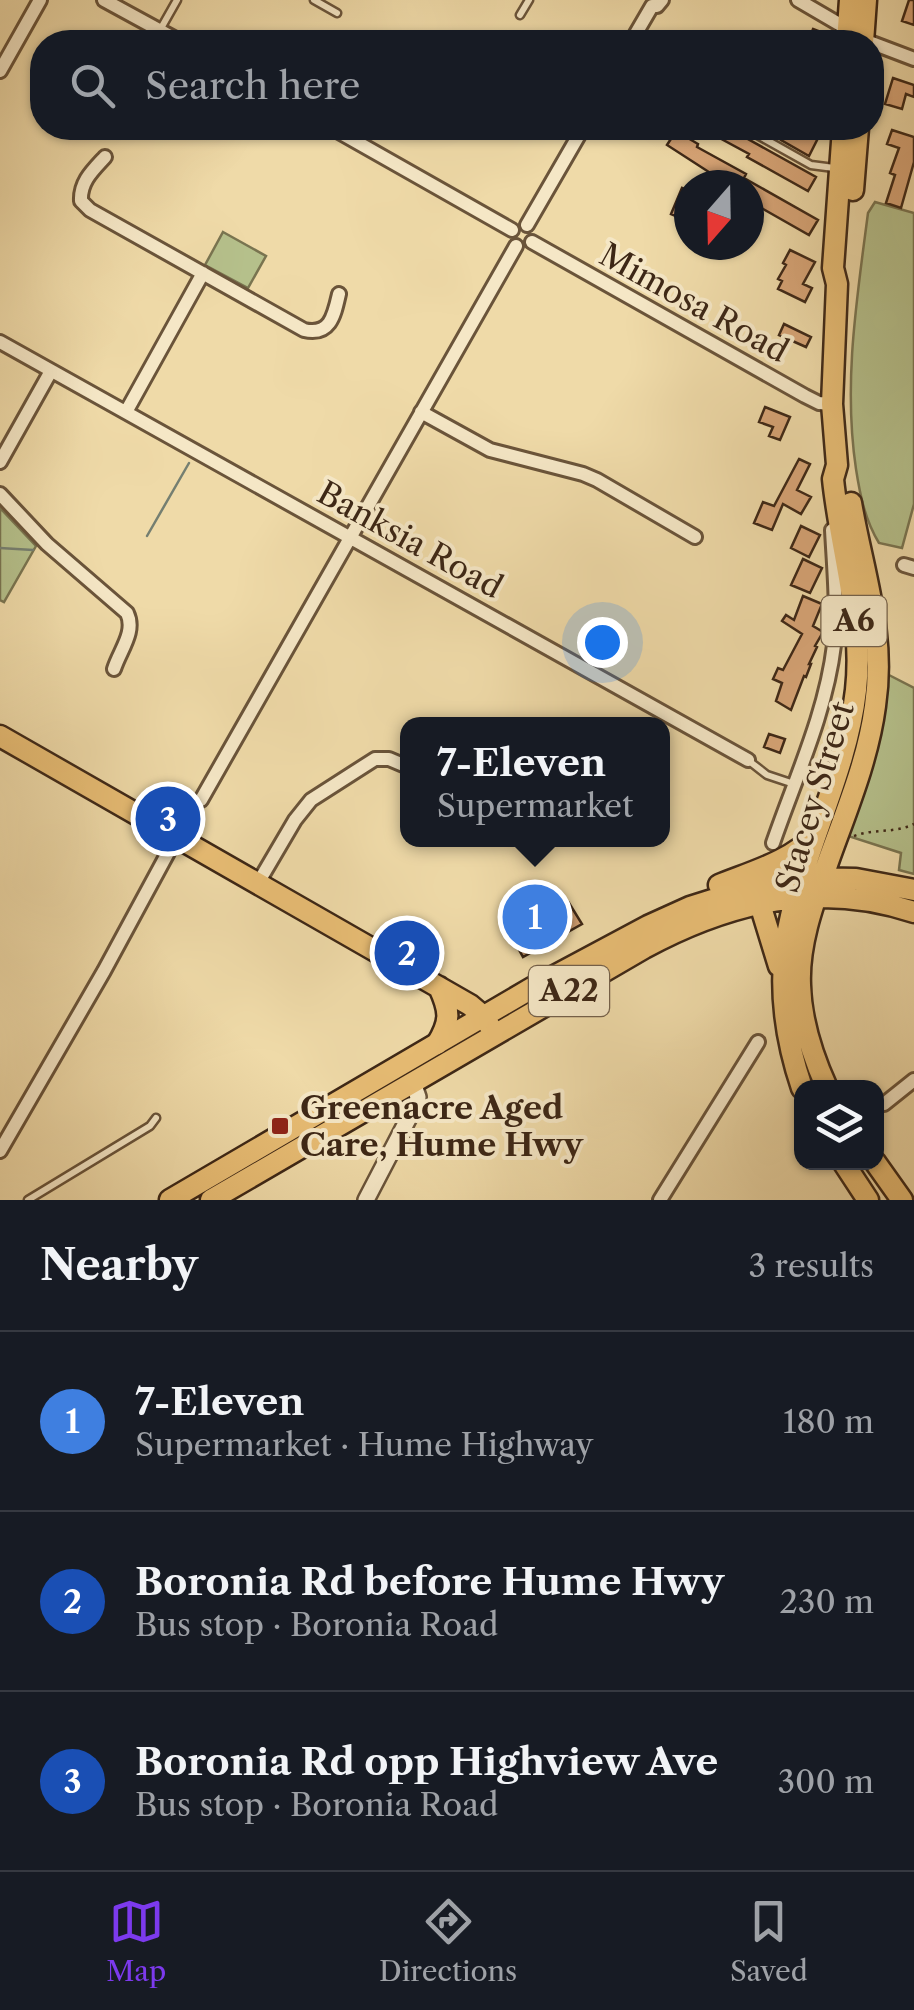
<!DOCTYPE html>
<html lang="en">
<head>
<meta charset="utf-8">
<style>
	body { margin:0; font-family:"Libre Caslon Text",serif; background:#242831; color:#f1f3f6 }
	.controls { position:absolute; right:30px; bottom:30px; display:grid; overflow:hidden; border-radius:20px; box-shadow:0 2px 8px #0004 }
	.controls button { width:90px; height:90px; display:grid; place-items:center; padding:0; border:0; border-bottom:2px solid #363941; background:#171b24; color:#f1f3f6; font:50px sans-serif }
	.compass { position:absolute; left:674px; top:170px; width:90px; height:90px; border-radius:50%; background:#171b24; box-shadow:0 2px 8px #0004; rotate:200deg }
	.you { position:absolute; left:602px; top:642px; width:35px; height:35px; margin:-25px; border:8px solid #fff; border-radius:50%; background:#1a73e8; box-shadow:0 0 0 15px #1a73e833 }
	.badge { display:grid; place-items:center; width:65px; height:65px; border-radius:50%; background:#7c3aed; color:#fff; font-size:32px; font-weight:700 }
	.pin { position:absolute; translate:-50% -50%; border:5px solid #fff; box-shadow:0 2px 10px #0006 }
	.popup { position:absolute; left:400px; top:717px; width:270px; height:130px; box-sizing:border-box; display:grid; place-content:center; border-radius:20px; background:#171b24; filter:drop-shadow(0 2px 8px #0005); font-size:32px; white-space:nowrap; color:#9ea1a6 }
	.popup b { font-size:38px; color:#f1f3f6 }
	.popup::after { content:''; position:absolute; left:50%; top:100%; margin-left:-20px; border:20px solid transparent; border-top-color:#171b24 }
	.list { margin:0; padding:0; list-style:none }
	h2 { display:flex; justify-content:space-between; align-items:center; height:130px; margin:0; padding:0 40px; font-size:42px }
	h2 small { font-size:32px; font-weight:400; color:#9ea1a6 }
	.list li { display:grid; grid-template-columns:65px 1fr auto; gap:30px; align-items:center; box-sizing:border-box; height:180px; padding:0 40px; border-top:2px solid #363941 }
	.list b { display:block; font-size:38px; white-space:nowrap }
	.list p { margin:0; font-size:32px; white-space:nowrap; color:#9ea1a6 }
	.list em { font-size:32px; font-style:normal; color:#9ea1a6 }
	.icon { flex:none; width:55px; height:55px; fill:none; stroke:currentColor; stroke-width:2; stroke-linecap:round; stroke-linejoin:round }
	.map { position:relative; flex:none; width:914px; height:1200px; overflow:hidden }
	.search { position:absolute; background:#171b24; box-shadow:0 2px 8px #0004; left:30px; right:30px; top:30px; height:110px; display:flex; align-items:center; gap:25px; box-sizing:border-box; padding:0 35px; border-radius:40px; color:#9ea1a6; font-size:38px }
	.sheet { height:670px; background:#171b24 }
	nav { display:flex; justify-content:space-around; align-items:center; box-sizing:border-box; height:140px; border-top:2px solid #363941; background:#171b24; font-size:28px; color:#9ea1a6 }
	nav a { display:grid; justify-items:center; gap:5px }
	nav .on { color:#7c3aed }
	.map>svg:first-child { display:block }
</style>
</head>
<body>
<div class="map">
<svg width="914" height="1200" viewBox="0 0 914 1200">
	<rect width="100%" height="100%" fill="#efdaa8"/>
	<filter id="stains"><feTurbulence type="fractalNoise" baseFrequency=".002" numOctaves="4"/><feColorMatrix values="0 0 0 0 .2 0 0 0 0 .09 0 0 0 0 .02 0 0 0 .5 -.17"/></filter>
	<radialGradient id="worn" r=".72"><stop offset=".6" stop-color="#630" stop-opacity="0"/><stop offset="1" stop-color="#630" stop-opacity=".3"/></radialGradient>
	<path fill="#b5c08b" stroke="#797450" stroke-width="2.5" d="M 875,202 L 914,213 L 914,504 L 902,548 L 879,543 C 865,520 860,495 856,469 C 843,383 857,298 868,213 Z
		M 223,232 L 266,256 L 248,288 L 205,265 Z
		M 0,508 L 36,546 L 4,602 L 0,600 Z
		M 887,674 L 914,688 L 914,874 L 899,870 L 901,853 L 845,835 Z"/>
	<g fill="none" stroke-linecap="round" stroke-linejoin="round">
		<path stroke="#757f71" stroke-width="2.5" d="M 147,536 L 189,463
			M 0,548 L 33,550"/>
	</g>
	<path fill="#d8a577" stroke="#3d2716" stroke-width="2.5" d="M 909,0 L 914,0 L 914,25 L 902,21 Z
		M 813,29 L 831,36 L 828,42 L 808,42 Z
		M 893,78 L 914,85 L 914,97 L 906,94 L 902,109 L 885,104 Z
		M 701,128 L 728,128 L 816,177 L 808,191 L 747,157 L 749,154 Z
		M 788,128 L 818,128 L 814,135 L 818,138 L 809,156 L 781,140 Z
		M 892,130 L 914,137 L 914,162 L 901,208 L 886,203 L 895,175 L 890,173 L 899,148 L 887,144 Z
		M 676,131 L 698,144 L 697,147 L 746,174 L 744,178 L 818,220 L 809,235 L 749,201 L 749,185 L 729,185 L 667,145 Z
		M 682,188 L 689,191 L 689,212 L 685,220 L 671,214 Z
		M 790,250 L 815,262 L 803,284 L 812,288 L 805,302 L 778,289 L 782,281 L 778,279 L 786,265 L 783,263 Z
		M 784,324 L 811,337 L 806,347 L 779,335 Z
		M 765,407 L 790,417 L 780,440 L 769,436 L 773,427 L 759,422 Z
		M 799,459 L 810,464 L 797,490 L 811,497 L 801,514 L 783,504 L 772,530 L 754,523 L 763,502 L 774,506 Z
		M 801,526 L 820,535 L 809,557 L 791,548 Z
		M 803,559 L 822,568 L 810,593 L 791,585 Z
		M 803,596 L 822,604 L 813,626 L 823,632 L 815,646 L 817,647 L 809,664 L 811,664 L 806,677 L 804,676 L 791,710 L 776,701 L 782,683 L 773,679 L 778,668 L 783,670 L 802,634 L 782,621 L 786,615 L 794,620 Z
		M 769,734 L 785,739 L 780,753 L 764,747 Z
		M 569,903 L 582,924 L 523,957 L 511,935 L 530,925 L 525,918 L 539,909 L 544,917 Z"/>
	<g fill="none" stroke-linecap="round" stroke-linejoin="round">
		<g stroke="#6a543a" stroke-width="11">
			<path id="service" d="M 314,0 L 337,13
				M 520,15 L 529,0
				M 160,30 L 177,0
				M 745,128 L 811,165 L 834,168
				M 749,761 L 767,775 L 794,784
				M 28,1200 L 150,1126 L 156,1118"/>
		</g>
		<g stroke="#6a543a" stroke-width="18">
			<path id="minor" d="M 104,0 L 181,42
				M 798,0 L 851,31
				M 631,42 L 652,6 L 657,6 L 662,0
				M 872,43 L 914,59
				M 0,71 L 40,0
				M 332,128 L 512,230
				M 105,157 C 92,171 80,182 81,201 L 90,210 L 304,330 C 330,336 334,316 339,294
				M 527,225 L 583,128
				M 532,242 L 805,396 L 819,403 L 832,404
				M 0,342 L 748,760
				M 126,412 L 203,273
				M 421,412 L 490,450 L 583,474 L 597,480 L 695,537
				M 0,462 L 51,371
				M 0,494 L 47,544 L 127,613 C 136,632 120,650 114,669
				M 904,565 L 914,568
				M 201,800 L 516,246
				M 773,843 C 795,779 826,713 834,645 C 838,608 834,568 832,530
				M 258,883 L 295,820 L 311,800 L 375,759 L 389,759 L 408,767
				M 884,1104 L 914,1080
				M 0,1151 L 104,971 L 177,836
				M 660,1200 L 758,1042"/>
		</g>
		<g stroke="#6a543a" stroke-width="20">
			<path id="tertiary" d="M 366,1200 L 417,1102 L 418,1097 L 413,1082"/>
		</g>
		<g stroke="#3d2716" stroke-width="25">
			<path id="primary" d="M 0,736 L 470,1005 L 483,1016 L 495,1034
				M 437,1044 C 451,1021 450,1011 439,987"/>
		</g>
		<g stroke="#3d2716" stroke-width="25">
			<path id="trunk" d="M 847,42 L 850,0
				M 863,42 L 866,0
				M 853,190 L 858,128
				M 719,885 C 751,872 792,861 816,834
				M 760,904 L 779,966
				M 802,1088 C 783,1032 777,973 791,916 C 809,839 847,769 856,690 C 864,619 840,549 833,479 L 837,465 L 832,404 L 837,284 L 833,268 L 843,128
				M 827,1088 C 812,1055 801,1021 800,985 C 798,942 815,899 829,859 C 847,809 868,759 875,706 C 886,633 863,573 851,503
				M 843,1162 L 868,1200
				M 875,1162 L 902,1200
				M 170,1200 L 532,988 L 648,926 L 690,907 L 763,884 L 802,878 L 856,879 L 914,890
				M 211,1200 L 644,948 C 729,902 819,880 914,912"/>
		</g>
		<path stroke="#3d2716" stroke-width="2.5" stroke-dasharray="2.5 5" stroke-linecap="butt" d="M 185,822 L 194,808
			M 854,836 C 875,828 893,834 914,824"/>
		<use href="#service" stroke="#f5e7c6" stroke-width="6"/>
		<use href="#minor" stroke="#f5e7c6" stroke-width="12"/>
		<use href="#tertiary" stroke="#f5e7c6" stroke-width="15"/>
		<use href="#primary" stroke="#e8bd74" stroke-width="20"/>
		<use href="#trunk" stroke="#e8bd74" stroke-width="20"/>
	</g>
	<rect fill="#8f2418" stroke="#f5e7c6" stroke-width="4" x="270" y="1116" width="20" height="20" rx="5"/>
	<g text-anchor="middle" stroke-width="8" stroke-linejoin="round" paint-order="stroke">
		<g fill="#f5e7c6" stroke="#74614b" stroke-width="2.5">
			<rect x="821.5" y="596" width="65" height="50" rx="8"/>
			<rect x="529" y="966" width="80" height="50" rx="8"/>
		</g>
		<g font-size="30" font-weight="bold" fill="#3d2716">
			<text x="854" y="631">A6</text>
			<text x="569" y="1001">A22</text>
		</g>
		<g font-size="32" fill="#3d2716" stroke="#f5e7c6">
			<text transform="translate(694 303) rotate(29)" y="11">Mimosa Road</text>
			<text transform="translate(410 540) rotate(29)" y="11">Banksia Road</text>
			<text transform="translate(815 797) rotate(-73)" y="11">Stacey Street</text>
		</g>
		<g font-size="32" font-weight="bold" fill="#3d2716" stroke="#f5e7c6" text-anchor="start">
			<text x="300" y="1119">Greenacre Aged<tspan x="300" dy="37">Care, Hume Hwy</tspan></text>
		</g>
	</g>
	<rect width="100%" height="100%" filter="url(#stains)"/>
	<rect width="100%" height="100%" fill="url(#worn)"/>
</svg>
<div class="controls">
<button><svg class="icon" aria-label="layers" viewBox="0 0 24 24"><path d="M12 4l9 5-9 5-9-5zM3 14l9 5 9-5"/></svg></button>
</div>
<svg class="compass" viewBox="-18 -18 36 36"><path d="M0-13l5 13h-10z" fill="#e53935"/><path d="M0 13l5-13h-10z" fill="#9ea1a6"/></svg>
<div class="you"></div>
<div class="pin badge" style="left:535px;top:917px;background:#3f7fe0">1</div>
<div class="popup"><b>7-Eleven</b>Supermarket</div>
<div class="pin badge" style="left:407px;top:953px;background:#1a4fb4">2</div>
<div class="pin badge" style="left:168px;top:819px;background:#1a4fb4">3</div>
<div class="search"><svg class="icon" aria-label="search" viewBox="0 0 24 24"><circle cx="10" cy="10" r="6"/><path d="M15 15l6 6"/></svg>Search here</div>
</div>
<section class="sheet">
<h2>Nearby<small>3 results</small></h2>
<ul class="list">
<li><span class="badge" style="background:#3f7fe0">1</span><div><b>7-Eleven</b><p>Supermarket · Hume Highway</p></div><em>180 m</em></li>
<li><span class="badge" style="background:#1a4fb4">2</span><div><b>Boronia Rd before Hume Hwy</b><p>Bus stop · Boronia Road</p></div><em>230 m</em></li>
<li><span class="badge" style="background:#1a4fb4">3</span><div><b>Boronia Rd opp Highview Ave</b><p>Bus stop · Boronia Road</p></div><em>300 m</em></li>
</ul>
</section>
<nav>
<a class="on"><svg class="icon" aria-label="map" viewBox="0 0 24 24"><path d="M3 6l6-2 6 2 6-2v14l-6 2-6-2-6 2zM9 4v14M15 6v14"/></svg>Map</a>
<a><svg class="icon" aria-label="directions" viewBox="0 0 24 24"><path d="M12 3l9 9-9 9-9-9zM9 14v-3h6M13 9l2 2-2 2"/></svg>Directions</a>
<a><svg class="icon" aria-label="saved" viewBox="0 0 24 24"><path d="M7 4h10v16l-5-4-5 4z"/></svg>Saved</a>
</nav>
</body>
</html>
